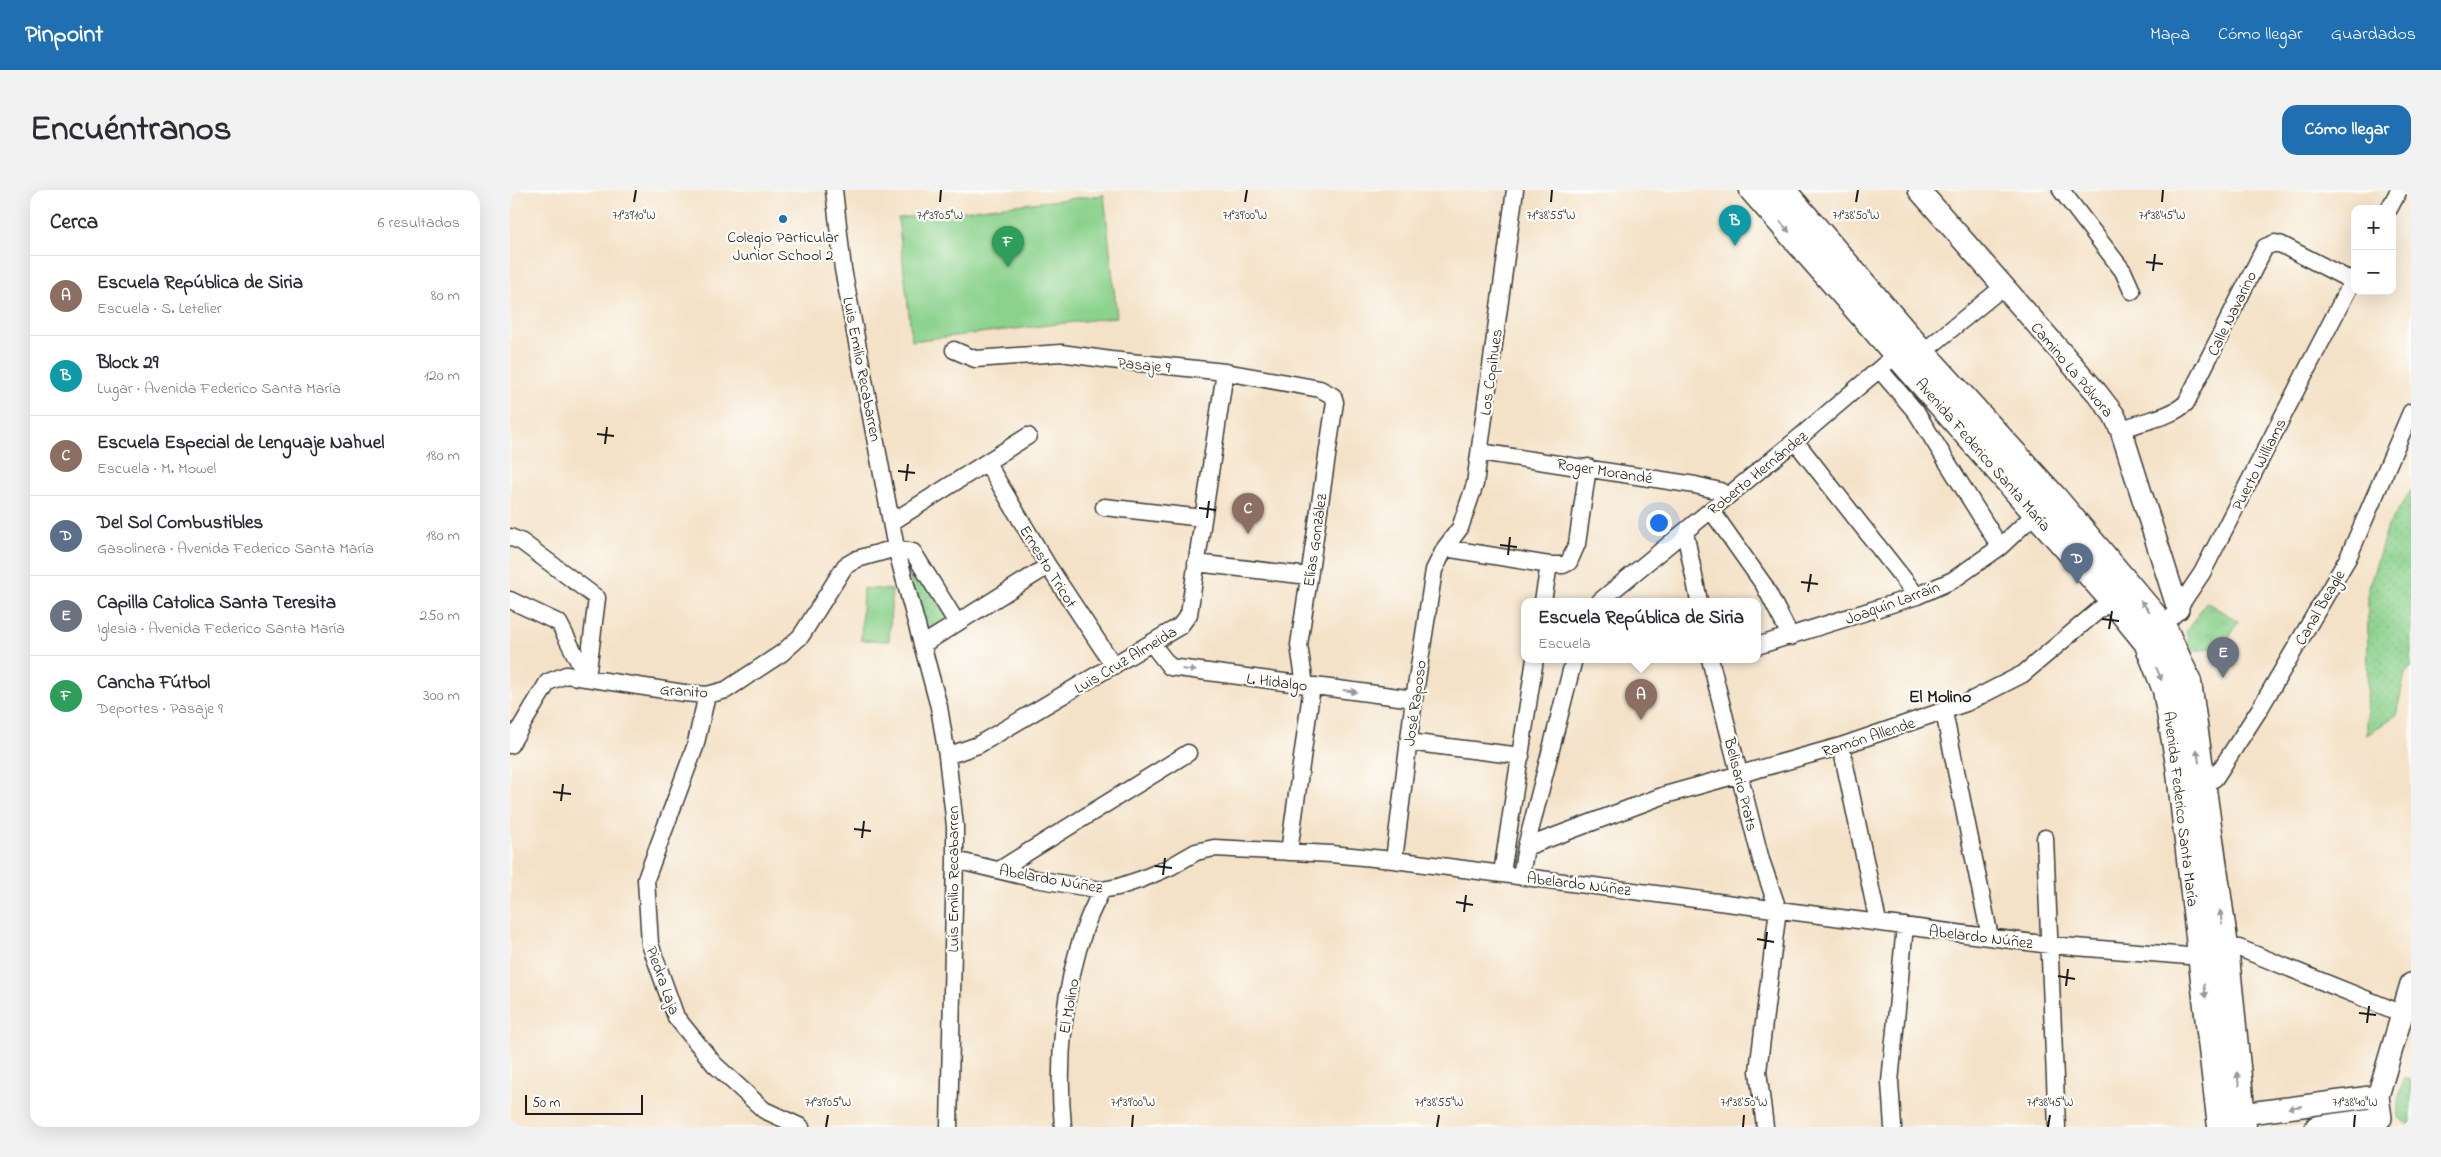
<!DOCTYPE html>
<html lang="es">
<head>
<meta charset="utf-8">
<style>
	:root { --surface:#fff; --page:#f2f2f3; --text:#2b2b33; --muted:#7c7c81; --line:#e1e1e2; --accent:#1f6fb2 }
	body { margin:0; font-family:"Indie Flower",sans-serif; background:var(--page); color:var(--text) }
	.controls { position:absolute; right:15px; top:15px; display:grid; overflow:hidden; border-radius:10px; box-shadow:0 5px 20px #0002 }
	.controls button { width:45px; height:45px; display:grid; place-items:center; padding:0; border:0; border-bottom:1px solid var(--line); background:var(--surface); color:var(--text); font:25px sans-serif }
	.scale { position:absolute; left:15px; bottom:12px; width:118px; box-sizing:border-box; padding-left:5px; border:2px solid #1c1c1c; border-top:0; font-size:14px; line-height:18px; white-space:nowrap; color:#1c1c1c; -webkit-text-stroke:4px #fdfcf7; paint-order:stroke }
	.you { position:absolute; left:1148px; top:332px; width:18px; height:18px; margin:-12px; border:4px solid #fff; border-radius:50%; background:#1a73e8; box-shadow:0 0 0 8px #1a73e833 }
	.badge { display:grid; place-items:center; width:32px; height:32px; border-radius:50%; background:var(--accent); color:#fff; font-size:16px; font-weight:700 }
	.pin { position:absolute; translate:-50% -41px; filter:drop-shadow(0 1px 2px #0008) }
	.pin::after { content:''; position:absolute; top:26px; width:18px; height:15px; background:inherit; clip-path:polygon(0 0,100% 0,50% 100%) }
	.popup { position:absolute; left:1011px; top:408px; width:240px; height:65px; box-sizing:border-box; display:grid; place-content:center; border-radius:10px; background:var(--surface); filter:drop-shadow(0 1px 4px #0005); font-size:16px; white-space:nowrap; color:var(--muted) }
	.popup b { font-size:19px; color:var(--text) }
	.popup::after { content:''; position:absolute; left:50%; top:100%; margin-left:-10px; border:10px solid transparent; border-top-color:var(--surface) }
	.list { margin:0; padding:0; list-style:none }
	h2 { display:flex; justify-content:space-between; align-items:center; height:65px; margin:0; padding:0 20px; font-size:21px }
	h2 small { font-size:16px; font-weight:400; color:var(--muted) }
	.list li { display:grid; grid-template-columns:32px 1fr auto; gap:15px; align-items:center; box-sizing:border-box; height:80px; padding:0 20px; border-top:1px solid var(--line) }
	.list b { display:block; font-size:19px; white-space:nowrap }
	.list p { margin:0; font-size:16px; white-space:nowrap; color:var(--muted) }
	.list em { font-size:16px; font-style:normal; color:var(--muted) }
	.map { position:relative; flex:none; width:1901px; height:937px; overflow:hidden; border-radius:15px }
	header { display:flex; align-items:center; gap:30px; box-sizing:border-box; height:70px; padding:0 25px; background:var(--accent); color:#fff }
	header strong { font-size:24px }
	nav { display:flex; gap:28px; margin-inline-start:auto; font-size:18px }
	.intro { display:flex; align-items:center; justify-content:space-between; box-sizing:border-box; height:120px; padding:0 30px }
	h1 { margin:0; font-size:35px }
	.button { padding:12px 22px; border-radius:15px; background:var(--accent); color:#fff; font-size:18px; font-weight:700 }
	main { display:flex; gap:30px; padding:0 30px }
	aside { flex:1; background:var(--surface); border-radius:15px; box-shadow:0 5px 20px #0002 }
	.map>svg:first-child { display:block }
	.grass { fill:url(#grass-dots); stroke:#547754 }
	.park { fill:url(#park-tufts); stroke:#547754 }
	.pitch { fill:#8bd28d; stroke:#547754 }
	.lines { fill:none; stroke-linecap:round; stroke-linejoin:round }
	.minor-casing { stroke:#3c3a36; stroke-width:19 }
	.tertiary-casing { stroke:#3c3a36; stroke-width:24 }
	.primary-casing { stroke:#3c3a36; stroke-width:29 }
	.minor { stroke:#fff; stroke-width:16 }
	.tertiary { stroke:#fff; stroke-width:21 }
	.primary { stroke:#fff; stroke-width:26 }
	.oneway { fill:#999 }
	.ticks { fill:none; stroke:#1c1c1c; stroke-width:2 }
	.poi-dot { fill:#1f6fb2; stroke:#fdfcf7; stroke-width:2 }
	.labels { text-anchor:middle; stroke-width:4.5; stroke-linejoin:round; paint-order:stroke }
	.poi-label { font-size:16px; fill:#1c1c1c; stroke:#fdfcf7 }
	.street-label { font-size:16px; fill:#1c1c1c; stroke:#fdfcf7 }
	.neighbourhood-label { font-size:18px; font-weight:bold; fill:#1c1c1c; stroke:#fdfcf7 }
	.ticks-label { font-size:12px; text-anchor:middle; fill:#1c1c1c; stroke:#fdfcf7; stroke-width:4.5; stroke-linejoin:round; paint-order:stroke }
</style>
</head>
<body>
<header>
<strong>Pinpoint</strong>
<nav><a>Mapa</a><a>Cómo llegar</a><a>Guardados</a></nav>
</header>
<div class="intro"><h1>Encuéntranos</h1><a class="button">Cómo llegar</a></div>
<main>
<aside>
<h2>Cerca<small>6 resultados</small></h2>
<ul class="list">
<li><span class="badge" style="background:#8d6e63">A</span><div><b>Escuela República de Siria</b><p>Escuela · S. Letelier</p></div><em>80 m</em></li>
<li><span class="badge" style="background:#0f9aa8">B</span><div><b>Block 29</b><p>Lugar · Avenida Federico Santa María</p></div><em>120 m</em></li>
<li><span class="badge" style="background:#8d6e63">C</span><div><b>Escuela Especial de Lenguaje Nahuel</b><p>Escuela · M. Mowel</p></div><em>180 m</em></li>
<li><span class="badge" style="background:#5c6f8a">D</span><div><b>Del Sol Combustibles</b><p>Gasolinera · Avenida Federico Santa María</p></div><em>180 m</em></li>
<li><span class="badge" style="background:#6b7280">E</span><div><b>Capilla Catolica Santa Teresita</b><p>Iglesia · Avenida Federico Santa María</p></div><em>250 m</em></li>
<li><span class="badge" style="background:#2e9e5b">F</span><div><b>Cancha Fútbol</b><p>Deportes · Pasaje 9</p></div><em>300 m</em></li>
</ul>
</aside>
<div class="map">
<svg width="1901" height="937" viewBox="0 0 1901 937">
	<defs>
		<pattern id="grass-dots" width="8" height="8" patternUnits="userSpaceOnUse" patternTransform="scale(1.25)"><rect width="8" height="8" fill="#8bd28d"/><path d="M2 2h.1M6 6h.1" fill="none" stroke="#77b479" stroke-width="1.8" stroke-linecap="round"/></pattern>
		<pattern id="park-tufts" width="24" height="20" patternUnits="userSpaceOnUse" patternTransform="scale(1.25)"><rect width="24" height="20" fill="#8bd28d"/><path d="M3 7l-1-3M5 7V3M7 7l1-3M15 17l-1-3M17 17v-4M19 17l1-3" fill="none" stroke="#77b479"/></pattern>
	</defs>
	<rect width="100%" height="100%" fill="#fdfcf7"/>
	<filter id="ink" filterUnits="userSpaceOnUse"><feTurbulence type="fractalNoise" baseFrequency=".02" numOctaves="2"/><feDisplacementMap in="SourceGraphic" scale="10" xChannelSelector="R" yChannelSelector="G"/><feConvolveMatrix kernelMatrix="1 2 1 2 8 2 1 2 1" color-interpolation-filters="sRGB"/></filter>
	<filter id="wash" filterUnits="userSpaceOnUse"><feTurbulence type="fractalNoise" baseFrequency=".0096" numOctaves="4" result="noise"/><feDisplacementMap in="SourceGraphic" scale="20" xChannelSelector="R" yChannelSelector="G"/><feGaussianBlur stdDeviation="1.12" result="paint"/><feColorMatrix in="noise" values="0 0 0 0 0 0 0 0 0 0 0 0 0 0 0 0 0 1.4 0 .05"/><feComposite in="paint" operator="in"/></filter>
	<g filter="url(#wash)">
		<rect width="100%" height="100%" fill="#f4e2c8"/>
		<path class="grass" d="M 1901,300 L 1901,477 L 1895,484 L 1886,525 L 1857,545 L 1858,400 L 1878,336 Z
			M 393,366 L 403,368 L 439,431 L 416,445 Z
			M 1894,888 L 1901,890 L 1901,937 L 1888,927 L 1888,909 Z"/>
		<path class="park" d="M 1696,412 L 1728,431 L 1715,455 L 1681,462 L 1676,442 Z"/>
		<path class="pitch" d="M 594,5 L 607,127 L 402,151 L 388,28 Z
			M 353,398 L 382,400 L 379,451 L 351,450 Z"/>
	</g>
	<g filter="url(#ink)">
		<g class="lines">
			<g class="minor-casing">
				<path id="minor" d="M 324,0 L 333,79 L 386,358 L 429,517 L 437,566 L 445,636 L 445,670 L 439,937
					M 1551,0 L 1613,81 L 1622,101
					M 1879,19 L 1889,0
					M 444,160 L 465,169 L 551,163 L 601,170 L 715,182 L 810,199 L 823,206 L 825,212 L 789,455 L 795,495
					M 1412,163 L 1493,97
					M 1370,180 L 1406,222 L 1490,357
					M 1611,240 C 1632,230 1659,229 1676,213 L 1755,57 L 1765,53 L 1772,55 L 1842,91
					M 1285,251 L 1407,406
					M 970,262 L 1185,295 L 1210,301 L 1218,306
					M 477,273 L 538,376 L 604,476
					M 594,317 L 693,328
					M 1201,320 L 1254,395 L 1281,447
					M 382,332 L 518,246
					M 1175,342 L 1189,411
					M 0,347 L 12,352 L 87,408 L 77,488
					M 935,358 L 1039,375 L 1053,375 L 1059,372 L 1067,354 L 1078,277
					M 686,373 L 799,386
					M 0,410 L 49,433 L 77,488
					M 1033,411 L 1039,375
					M 1090,411 L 1285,251 L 1394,158
					M 1663,426 L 1692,383 L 1845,86
					M 642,454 L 660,477 L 904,509
					M 412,455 L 538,376
					M 1247,456 L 1407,406 L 1443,390 L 1490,357 L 1526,323
					M 1200,469 L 1251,670 L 1268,719 L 1248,881 L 1255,937
					M 197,505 L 185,557 L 136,689 L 140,754 L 166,827 L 204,874 L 254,920 L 291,937
					M 1434,522 L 1480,747
					M 898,552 L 1011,566
					M 0,555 L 38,492 L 56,485 L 174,503 L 197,505 L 216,500 L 272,463 L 291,446 L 335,376 L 347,369 L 386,358 L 403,362 L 447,433
					M 1331,556 L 1368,732
					M 437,566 L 468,555 L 670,436 L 679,424 L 715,182
					M 1693,596 L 1705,588 L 1749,520 L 1838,368 L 1901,222
					M 1535,648 L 1547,937
					M 1016,657 L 1155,605 L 1331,556 L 1456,513 L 1513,484 L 1602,409
					M 779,662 L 802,496
					M 445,670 L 525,689 L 592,700 L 608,697 L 632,689 L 660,677 L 686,662 L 704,658 L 821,664 L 884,670 L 1540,755 L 1691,767 L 1715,757 L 1729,758 L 1893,824
					M 884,670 L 904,509 L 924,380 L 935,358 L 950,338 L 965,294 L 1005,0
					M 489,680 L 678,563
					M 992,683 L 1025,469
					M 1011,686 L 1016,657 L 1064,469
					M 553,937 C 547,873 553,799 575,738 C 579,725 586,712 592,700
					M 1383,937 L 1380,892 L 1395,736"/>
			</g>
			<g class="tertiary-casing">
				<path id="tertiary" d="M 1409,0 L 1587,203 L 1604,225 L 1611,240 L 1668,419
					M 1717,926 L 1868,906
					M 1806,937 L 1871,928 L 1868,906 L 1901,794"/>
			</g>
			<g class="primary-casing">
				<path id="primary" d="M 1243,0 L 1602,409 L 1637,452 L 1656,500 L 1669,574 L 1711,937
					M 1272,0 L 1412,163 L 1544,308 L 1653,437 L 1678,492 L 1715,757 L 1733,937"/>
			</g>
			<use href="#minor" class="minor"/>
			<use href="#tertiary" class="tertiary"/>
			<use href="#primary" class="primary"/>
		</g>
		<defs><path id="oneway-solid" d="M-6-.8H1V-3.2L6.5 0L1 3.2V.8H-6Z" transform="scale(1.25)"/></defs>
		<g class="oneway">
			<use href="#oneway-solid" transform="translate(1275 37) rotate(49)"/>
			<use href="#oneway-solid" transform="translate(1635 416) rotate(-130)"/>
			<use href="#oneway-solid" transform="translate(679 480) rotate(7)"/>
			<use href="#oneway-solid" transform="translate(1649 484) rotate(68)"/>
			<use href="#oneway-solid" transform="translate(840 501) rotate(8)"/>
			<use href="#oneway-solid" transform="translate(1688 566) rotate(-98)"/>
			<use href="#oneway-solid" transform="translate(1711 727) rotate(-98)"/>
			<use href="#oneway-solid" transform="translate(1695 801) rotate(83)"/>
			<use href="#oneway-solid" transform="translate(1728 889) rotate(-96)"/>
			<use href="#oneway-solid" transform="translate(1785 917) rotate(172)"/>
		</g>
	</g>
	<path class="ticks" d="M 124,12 L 126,0M 430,12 L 431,0M 735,12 L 737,0M 1041,12 L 1042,0M 1346,12 L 1348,0M 1652,12 L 1653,0M 1636,72 L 1653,74M 1643,81 L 1645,64M 87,244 L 104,246M 95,254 L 97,237M 388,281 L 405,283M 396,291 L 398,274M 689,318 L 706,320M 697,328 L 699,311M 990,355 L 1007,357M 998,365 L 1000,347M 1291,392 L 1308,394M 1298,402 L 1301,384M 1592,429 L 1609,431M 1599,439 L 1602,421M 43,602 L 61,604M 51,611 L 53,594M 344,639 L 361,641M 352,648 L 354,631M 645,676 L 662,678M 653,685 L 655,668M 946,712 L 963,715M 954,722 L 956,705M 1247,749 L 1264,752M 1255,759 L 1257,742M 1548,786 L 1565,789M 1556,796 L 1558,779M 1849,823 L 1866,825M 1857,833 L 1859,816M 316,937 L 318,925M 622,937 L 623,925M 927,937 L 929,925M 1233,937 L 1234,925M 1538,937 L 1540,925M 1844,937 L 1845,925"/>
	<circle class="poi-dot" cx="273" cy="29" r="5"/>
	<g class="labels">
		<g class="poi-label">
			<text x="273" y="52">Colegio Particular<tspan x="273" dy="18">Junior School 2</tspan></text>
		</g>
		<g class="street-label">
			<text transform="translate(1721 123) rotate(-64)" y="6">Calle Navarino</text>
			<text transform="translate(634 174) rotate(6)" y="6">Pasaje 9</text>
			<text transform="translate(353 179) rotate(79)" y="6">Luis Emilio Recabarren</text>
			<text transform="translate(1563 179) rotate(50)" y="6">Camino La Pólvora</text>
			<text transform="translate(980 182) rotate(-82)" y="6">Los Copihues</text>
			<text transform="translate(1474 264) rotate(49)" y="6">Avenida Federico Santa María</text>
			<text transform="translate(1748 274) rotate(-63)" y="6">Puerto Williams</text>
			<text transform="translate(1095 280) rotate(9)" y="6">Roger Morandé</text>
			<text transform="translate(1247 282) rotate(-39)" y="6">Roberto Hernández</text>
			<text transform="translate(804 350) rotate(-82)" y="6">Elías González</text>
			<text transform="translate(539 376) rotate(58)" y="6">Ernesto Tricot</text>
			<text transform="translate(1382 412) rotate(-20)" y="6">Joaquín Larraín</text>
			<text transform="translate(1809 417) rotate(-60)" y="6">Canal Beagle</text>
			<text transform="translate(615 469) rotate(-31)" y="6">Luis Cruz Almeida</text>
			<text transform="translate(767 491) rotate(7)" y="6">L. Hidalgo</text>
			<text transform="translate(174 500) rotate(4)" y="6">Granito</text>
			<text transform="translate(904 513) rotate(-82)" y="6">José Raposo</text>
			<text transform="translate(1358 546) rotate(-18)" y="6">Ramón Allende</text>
			<text transform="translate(1232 594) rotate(76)" y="6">Belisario Prats</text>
			<text transform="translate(1672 619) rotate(83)" y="6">Avenida Federico Santa María</text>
			<text transform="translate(541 688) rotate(10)" y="6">Abelardo Núñez</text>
			<text transform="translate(442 689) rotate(-90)" y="6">Luis Emilio Recabarren</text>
			<text transform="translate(1069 693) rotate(7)" y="6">Abelardo Núñez</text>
			<text transform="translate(1471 746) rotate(7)" y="6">Abelardo Núñez</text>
			<text transform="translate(154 790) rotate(70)" y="6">Piedra Laja</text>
			<text transform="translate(558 816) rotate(-80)" y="6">El Molino</text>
		</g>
		<g class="neighbourhood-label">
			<text x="1430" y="512">El Molino</text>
		</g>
	</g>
	<g class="ticks-label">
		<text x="124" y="29">71°39'10"W</text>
		<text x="430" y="29">71°39'05"W</text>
		<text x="735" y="29">71°39'00"W</text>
		<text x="1041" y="29">71°38'55"W</text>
		<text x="1346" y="29">71°38'50"W</text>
		<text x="1652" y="29">71°38'45"W</text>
		<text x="318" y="916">71°39'05"W</text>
		<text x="623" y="916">71°39'00"W</text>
		<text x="929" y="916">71°38'55"W</text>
		<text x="1234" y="916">71°38'50"W</text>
		<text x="1540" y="916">71°38'45"W</text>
		<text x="1845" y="916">71°38'40"W</text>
	</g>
</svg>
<div class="controls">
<button>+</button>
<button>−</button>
</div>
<div class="scale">50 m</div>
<div class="you"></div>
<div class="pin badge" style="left:1131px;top:530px;background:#8d6e63">A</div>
<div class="popup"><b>Escuela República de Siria</b>Escuela</div>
<div class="pin badge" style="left:1225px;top:56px;background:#0f9aa8">B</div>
<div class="pin badge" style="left:738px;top:344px;background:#8d6e63">C</div>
<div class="pin badge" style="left:1567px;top:394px;background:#5c6f8a">D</div>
<div class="pin badge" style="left:1713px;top:488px;background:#6b7280">E</div>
<div class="pin badge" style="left:498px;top:77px;background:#2e9e5b">F</div>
</div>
</main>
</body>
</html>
